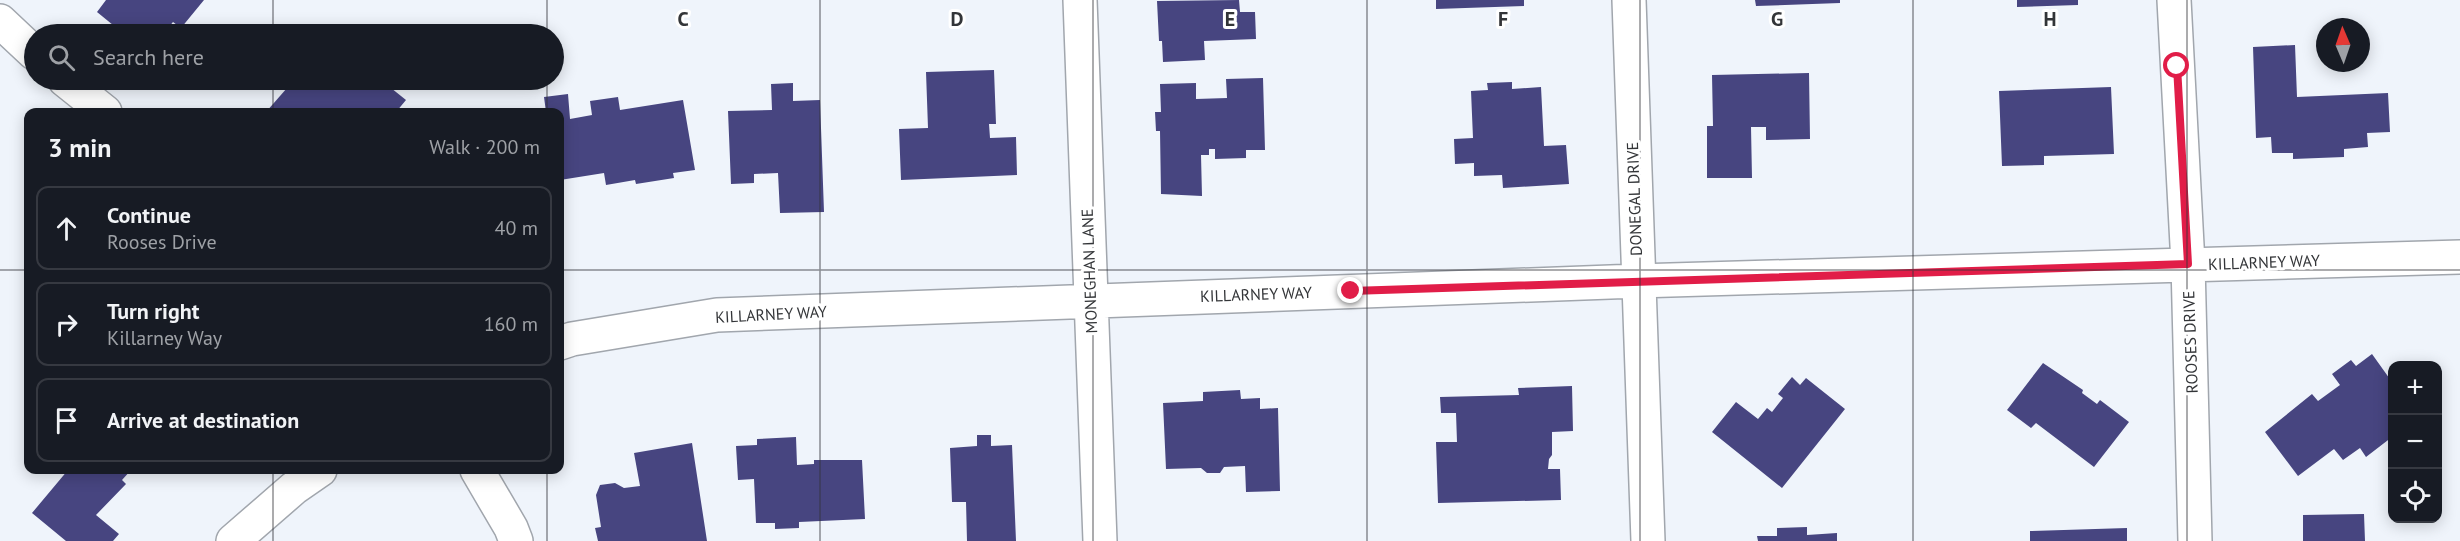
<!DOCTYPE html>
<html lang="en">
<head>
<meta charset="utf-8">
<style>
	:root { --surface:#171b24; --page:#20242c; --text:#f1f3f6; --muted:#9ea1a6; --line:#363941 }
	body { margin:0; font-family:"PT Sans",sans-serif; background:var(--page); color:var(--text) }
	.controls { position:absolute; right:18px; bottom:18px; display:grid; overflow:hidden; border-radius:12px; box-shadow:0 3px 15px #0003 }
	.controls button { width:54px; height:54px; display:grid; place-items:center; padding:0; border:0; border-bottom:2px solid var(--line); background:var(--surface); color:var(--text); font:30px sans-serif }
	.compass { position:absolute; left:2316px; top:18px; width:54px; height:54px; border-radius:50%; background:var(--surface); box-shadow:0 3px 15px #0003; rotate:358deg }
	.stop { position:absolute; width:18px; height:18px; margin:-14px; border:4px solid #e11d48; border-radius:50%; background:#fff }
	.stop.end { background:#e11d48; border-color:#fff; box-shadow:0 2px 6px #0008 }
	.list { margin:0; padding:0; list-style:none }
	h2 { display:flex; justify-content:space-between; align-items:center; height:78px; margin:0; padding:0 24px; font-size:26px }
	h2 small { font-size:20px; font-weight:400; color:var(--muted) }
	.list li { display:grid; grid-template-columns:39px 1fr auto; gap:18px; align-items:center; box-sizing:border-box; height:84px; margin:0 12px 12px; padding:0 12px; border:2px solid var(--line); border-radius:12px }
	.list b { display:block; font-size:22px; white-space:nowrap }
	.list p { margin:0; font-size:20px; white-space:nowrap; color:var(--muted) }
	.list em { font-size:20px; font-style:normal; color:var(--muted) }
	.icon { flex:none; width:33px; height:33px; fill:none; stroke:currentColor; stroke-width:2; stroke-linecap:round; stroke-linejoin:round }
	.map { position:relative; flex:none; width:2460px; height:541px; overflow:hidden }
	.search { position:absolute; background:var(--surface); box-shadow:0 3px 15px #0003; left:24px; top:24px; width:540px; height:66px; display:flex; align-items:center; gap:15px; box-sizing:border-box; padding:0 21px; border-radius:33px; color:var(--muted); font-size:22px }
	.panel { position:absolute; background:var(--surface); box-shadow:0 3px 15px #0003; left:24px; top:108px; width:540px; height:366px; border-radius:12px }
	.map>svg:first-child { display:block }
	.building { fill:#474580 }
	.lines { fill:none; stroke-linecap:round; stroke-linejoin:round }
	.street-casing { stroke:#a1a6ad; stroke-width:36 }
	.street { stroke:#fff; stroke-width:33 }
	.route { stroke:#e11d48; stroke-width:8 }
	.grid { fill:none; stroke:#333538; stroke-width:1.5; stroke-opacity:0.55 }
	.labels { text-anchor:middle; stroke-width:6; stroke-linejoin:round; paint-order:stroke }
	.street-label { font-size:16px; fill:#333538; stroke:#fff }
	.grid-label { font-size:20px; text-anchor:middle; font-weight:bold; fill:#333538; stroke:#fff; stroke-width:6; stroke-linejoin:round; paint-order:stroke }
</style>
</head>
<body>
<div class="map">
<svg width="2460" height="541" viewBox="0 0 2460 541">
	<rect width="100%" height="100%" fill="#eff4fb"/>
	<path class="building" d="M 106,0 L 204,0 L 181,28 L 173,22 L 163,34 L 156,31 L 153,34 L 124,34 L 97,12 Z
		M 1239,0 L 1240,12 L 1255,12 L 1256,39 L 1204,41 L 1205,60 L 1163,62 L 1162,41 L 1159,41 L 1157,1 Z
		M 1436,0 L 1524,0 L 1524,6 L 1436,9 Z
		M 1755,0 L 1840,0 L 1840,3 L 1756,6 Z
		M 2017,0 L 2078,0 L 2078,5 L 2017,7 Z
		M 2295,45 L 2297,97 L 2388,93 L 2390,132 L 2367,133 L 2368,147 L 2344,149 L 2344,157 L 2293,159 L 2293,153 L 2272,153 L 2271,137 L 2256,138 L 2253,47 Z
		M 994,70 L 996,124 L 989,124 L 990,138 L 1016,137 L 1017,175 L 901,180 L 899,129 L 928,128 L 926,72 Z
		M 1809,73 L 1810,139 L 1766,140 L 1766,127 L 1751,127 L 1752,178 L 1707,178 L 1707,126 L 1713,126 L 1712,75 Z
		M 1263,78 L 1265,150 L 1246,150 L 1246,158 L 1215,159 L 1215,149 L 1209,149 L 1209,155 L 1201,155 L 1202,196 L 1161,194 L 1160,131 L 1156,131 L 1155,112 L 1161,112 L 1160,84 L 1196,83 L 1196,99 L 1227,98 L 1226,79 Z
		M 294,80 L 381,80 L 406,100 L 396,112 L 266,112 Z
		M 1512,82 L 1512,89 L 1541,87 L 1544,146 L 1566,145 L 1569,184 L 1503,188 L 1502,175 L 1474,176 L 1474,163 L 1455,164 L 1454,139 L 1473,138 L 1471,91 L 1488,90 L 1487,83 Z
		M 793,83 L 793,101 L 820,100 L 824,212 L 780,213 L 778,173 L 754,174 L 754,183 L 731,184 L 728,111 L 772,110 L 771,84 Z
		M 2111,87 L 2114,154 L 2044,156 L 2044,165 L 2002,166 L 1999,91 Z
		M 568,94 L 570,119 L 592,115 L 590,101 L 618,97 L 620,110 L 683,100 L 695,170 L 673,173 L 674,178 L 636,184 L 635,180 L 606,185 L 604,173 L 560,180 L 560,112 L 546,112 L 544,97 Z
		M 2372,354 L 2392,382 L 2392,437 L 2366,457 L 2360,448 L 2343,460 L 2334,449 L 2298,476 L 2265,432 L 2312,394 L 2318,401 L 2340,385 L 2332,374 L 2351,360 L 2356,366 Z
		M 2043,363 L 2083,390 L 2082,393 L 2097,404 L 2100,400 L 2129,422 L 2094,467 L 2036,423 L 2031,428 L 2007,410 Z
		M 1792,377 L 1800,385 L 1806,378 L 1845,409 L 1782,488 L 1712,432 L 1736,402 L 1758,419 L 1767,408 L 1772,412 L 1783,398 L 1778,394 Z
		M 1572,386 L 1573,431 L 1552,432 L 1552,455 L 1549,459 L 1548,469 L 1560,469 L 1561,500 L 1438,503 L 1436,442 L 1457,442 L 1456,413 L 1441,413 L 1440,397 L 1519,395 L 1518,388 Z
		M 1240,390 L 1241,399 L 1260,398 L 1260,409 L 1278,408 L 1280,491 L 1246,492 L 1245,466 L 1224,467 L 1220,473 L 1207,473 L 1201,468 L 1166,469 L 1163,403 L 1203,401 L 1203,392 Z
		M 977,435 L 991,435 L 991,446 L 1012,445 L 1016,541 L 967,541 L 966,502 L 952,502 L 950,448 L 977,446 Z
		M 796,437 L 797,465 L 814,464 L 814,460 L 862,460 L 865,519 L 799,522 L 799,528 L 775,529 L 775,523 L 756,523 L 754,479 L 738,480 L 736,446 L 757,445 L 757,439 Z
		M 692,443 L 707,541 L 598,541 L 595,528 L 601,527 L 596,495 L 600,485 L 615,483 L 624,488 L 640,486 L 634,453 Z
		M 68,470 L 131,470 L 122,480 L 126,484 L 96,515 L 119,534 L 113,541 L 66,541 L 32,513 Z
		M 2364,514 L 2365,541 L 2303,541 L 2303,515 Z
		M 1807,527 L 1807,535 L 1837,533 L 1837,541 L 1758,541 L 1757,536 L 1777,536 L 1777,528 Z
		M 2127,528 L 2127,541 L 2030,541 L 2030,531 Z"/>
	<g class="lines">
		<g class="street-casing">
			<path id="street" d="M 1080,0 L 1100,541
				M 1629,0 L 1648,541
				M 2174,0 L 2188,264 L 2195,541
				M 0,21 L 34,53
				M 65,80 L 105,112
				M 560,343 L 572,339 L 717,315 L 1637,281 L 2460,257
				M 477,470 L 511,528 L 516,541
				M 233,541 L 294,488 L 320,470"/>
		</g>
		<use href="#street" class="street"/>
	</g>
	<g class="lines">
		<path class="route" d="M 1351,291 L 2188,264 L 2177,66"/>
	</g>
	<path class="grid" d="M 273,0 L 273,34M 547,0 L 547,34M 820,0 L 820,541M 1093,0 L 1093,541M 1367,0 L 1367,541M 1640,0 L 1640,541M 1913,0 L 1913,541M 2187,0 L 2187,541M 273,80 L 273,112M 547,80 L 547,112M 0,270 L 28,270M 560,270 L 2460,270M 273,470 L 273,541M 547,470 L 547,541"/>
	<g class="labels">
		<g class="street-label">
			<text transform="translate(1634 199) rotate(-92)" y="6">DONEGAL DRIVE</text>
			<text transform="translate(2264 262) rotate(-2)" y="6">KILLARNEY WAY</text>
			<text transform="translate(1089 271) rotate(-92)" y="6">MONEGHAN LANE</text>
			<text transform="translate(1256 294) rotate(-2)" y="6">KILLARNEY WAY</text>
			<text transform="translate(771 314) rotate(-3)" y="6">KILLARNEY WAY</text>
			<text transform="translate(2190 342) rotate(-92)" y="6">ROOSES DRIVE</text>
		</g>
	</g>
	<g class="grid-label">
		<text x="683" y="26">C</text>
		<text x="957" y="26">D</text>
		<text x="1230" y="26">E</text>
		<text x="1503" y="26">F</text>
		<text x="1777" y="26">G</text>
		<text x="2050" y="26">H</text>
	</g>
</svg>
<div class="controls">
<button>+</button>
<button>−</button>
<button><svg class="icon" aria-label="locate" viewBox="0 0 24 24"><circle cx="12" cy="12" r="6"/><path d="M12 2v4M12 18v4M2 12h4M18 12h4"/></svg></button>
</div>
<svg class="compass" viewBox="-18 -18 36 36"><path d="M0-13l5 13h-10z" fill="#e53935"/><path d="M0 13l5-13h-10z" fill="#9ea1a6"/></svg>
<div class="stop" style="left:2177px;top:66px"></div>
<div class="stop end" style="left:1351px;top:291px"></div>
<div class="search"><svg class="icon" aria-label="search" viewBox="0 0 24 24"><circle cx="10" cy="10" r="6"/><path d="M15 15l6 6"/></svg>Search here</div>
<section class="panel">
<h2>3 min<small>Walk · 200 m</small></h2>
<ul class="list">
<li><svg class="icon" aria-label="ahead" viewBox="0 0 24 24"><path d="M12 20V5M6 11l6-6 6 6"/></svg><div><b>Continue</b><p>Rooses Drive</p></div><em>40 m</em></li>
<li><svg class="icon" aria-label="right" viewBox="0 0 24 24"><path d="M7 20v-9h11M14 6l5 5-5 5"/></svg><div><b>Turn right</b><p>Killarney Way</p></div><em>160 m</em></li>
<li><svg class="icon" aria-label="arrive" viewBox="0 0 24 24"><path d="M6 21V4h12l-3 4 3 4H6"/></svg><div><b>Arrive at destination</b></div></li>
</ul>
</section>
</div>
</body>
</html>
